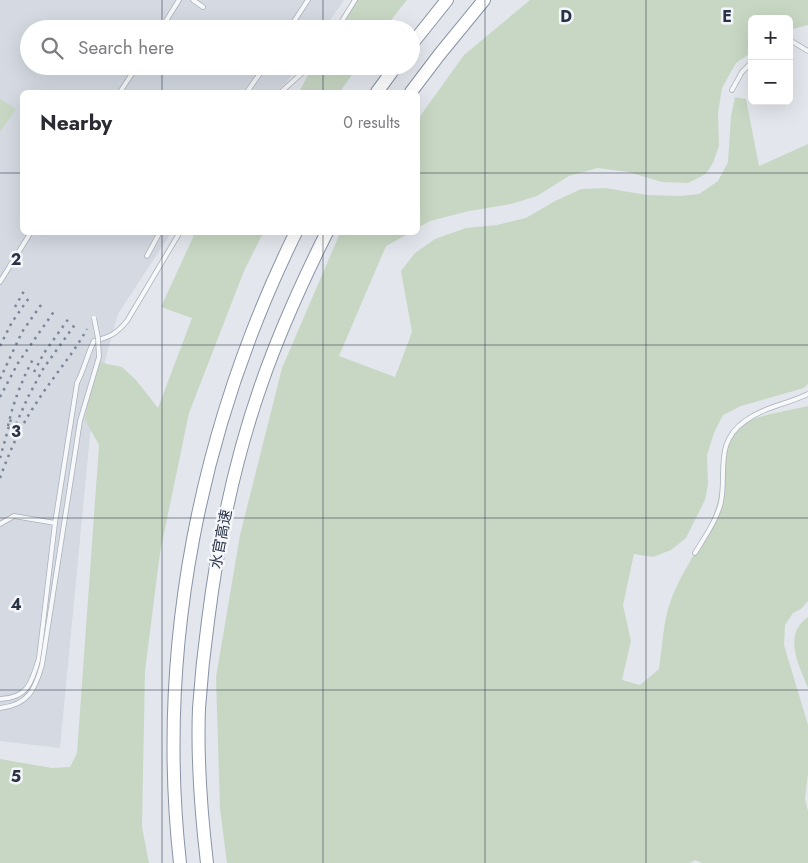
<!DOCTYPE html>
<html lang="en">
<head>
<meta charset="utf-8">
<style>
	:root { --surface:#fff; --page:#f7f7f7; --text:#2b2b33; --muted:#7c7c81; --line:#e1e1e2 }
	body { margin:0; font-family:Jost,"Noto Sans SC",sans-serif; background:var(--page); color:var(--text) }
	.controls { position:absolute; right:15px; top:15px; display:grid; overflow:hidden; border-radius:8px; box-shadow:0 5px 20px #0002 }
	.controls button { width:45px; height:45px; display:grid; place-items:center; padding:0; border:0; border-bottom:1px solid var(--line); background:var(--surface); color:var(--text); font:25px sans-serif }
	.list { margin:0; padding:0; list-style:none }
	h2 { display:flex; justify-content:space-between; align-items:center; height:65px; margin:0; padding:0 20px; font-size:21px }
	h2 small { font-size:16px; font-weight:400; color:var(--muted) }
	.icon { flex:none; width:28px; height:28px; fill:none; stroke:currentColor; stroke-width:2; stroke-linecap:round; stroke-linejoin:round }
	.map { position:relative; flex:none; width:808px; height:863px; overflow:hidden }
	.search { position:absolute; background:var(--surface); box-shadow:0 5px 20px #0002; left:20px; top:20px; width:400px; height:55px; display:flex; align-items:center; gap:12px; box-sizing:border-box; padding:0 18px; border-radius:28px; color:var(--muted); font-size:19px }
	.panel { position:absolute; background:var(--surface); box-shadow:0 5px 20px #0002; left:20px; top:90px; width:400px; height:145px; border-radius:8px }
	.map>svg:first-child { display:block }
	.built { fill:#d4d9e2 }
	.green { fill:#c8d7c4 }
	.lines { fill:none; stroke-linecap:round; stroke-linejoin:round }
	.service-casing { stroke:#abb1bb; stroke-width:5.5 }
	.motorway-casing { stroke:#8993a5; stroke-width:14 }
	.service { stroke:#f7f8fa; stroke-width:4 }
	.motorway { stroke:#fff; stroke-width:12 }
	.rail { stroke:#7b8598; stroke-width:2.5; stroke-dasharray:2.5 5; stroke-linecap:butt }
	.service-bridge-casing { stroke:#abb1bb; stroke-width:5.5; stroke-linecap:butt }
	.service-bridge { stroke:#f7f8fa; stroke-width:4 }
	.grid { fill:none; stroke:#293347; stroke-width:1; stroke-opacity:0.55 }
	.labels { text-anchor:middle; stroke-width:5; stroke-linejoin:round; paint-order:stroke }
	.street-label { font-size:15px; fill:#293347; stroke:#f4f6f9 }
	.grid-label { font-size:16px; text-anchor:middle; font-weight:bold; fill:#293347; stroke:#f4f6f9; stroke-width:5; stroke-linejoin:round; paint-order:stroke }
</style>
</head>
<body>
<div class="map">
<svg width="808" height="863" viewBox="0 0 808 863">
	<rect width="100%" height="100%" fill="#e3e7ed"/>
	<path class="built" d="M 0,0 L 344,0 L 324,29 L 29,29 L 29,66 L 298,66 L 286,83 L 276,92 L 22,92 L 22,232 L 171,233 L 118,314 L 106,357 L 90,435 L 60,748 L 0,741 Z"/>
	<path class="green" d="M 356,0 L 407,0 L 384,29 L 333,29 Z
		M 530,0 L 808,0 L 808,25 L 789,30 L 789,19 L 752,19 L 752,52 L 736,63 L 722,88 L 718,113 L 719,146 L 713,163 L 706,174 L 688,183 L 662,182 L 628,172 L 598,168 L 569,176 L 537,196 L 511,204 L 469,211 L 430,221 L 418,228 L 418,119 L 464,55 Z
		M 313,66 L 358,66 L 340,92 L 299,92 Z
		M 735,97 L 746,99 L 759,166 L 808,144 L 808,384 L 804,388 L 741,406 L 723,415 L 714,433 L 707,455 L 708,484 L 705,500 L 686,538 L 671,550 L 653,557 L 634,554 L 623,605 L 631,641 L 622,680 L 640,685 L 659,669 C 662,650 663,624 669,606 C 681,567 712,536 719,495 C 724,473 717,445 736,427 C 746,417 792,410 808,406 L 808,601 L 801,609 L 793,613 L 785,625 L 784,645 L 808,725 L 808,773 L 805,799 L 808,811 L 808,863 L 702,863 L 695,860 L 690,863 L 227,863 L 220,809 L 216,677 L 240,535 L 282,368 L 340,233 L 410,233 L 386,246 L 339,356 L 395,377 L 412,332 L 401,271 L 415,253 L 435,239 L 466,228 L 497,225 L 526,218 L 555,201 L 581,189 L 605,188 L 647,195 L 680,196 L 699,194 L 718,181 L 728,162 L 731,116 Z
		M 0,99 L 16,109 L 0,132 Z
		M 195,233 L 263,233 L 244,271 L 189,413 L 160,553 L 145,671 L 142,827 L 149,863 L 0,863 L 0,759 L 52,768 L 70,767 L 77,753 L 99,445 L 85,420 L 90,388 L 98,362 L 122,367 L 136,380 L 158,408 L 192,318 L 161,307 Z
		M 808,617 L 808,688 C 799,665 782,635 808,617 Z"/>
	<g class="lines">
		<g class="service-casing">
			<path id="service" d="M 193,0 L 203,7
				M 161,29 L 179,0
				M 289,29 L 308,0
				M 337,29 L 355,0
				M 789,44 L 793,42 L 808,51
				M 732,90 L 742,72 L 752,62
				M 120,92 L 137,66
				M 247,92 L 265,66
				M 281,92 L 310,66
				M 147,256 L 160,232
				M 0,282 L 31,232
				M 0,524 L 14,516 L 55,523
				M 695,553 C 704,538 717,520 721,502 C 727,472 714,443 745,421 C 764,407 788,404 808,394
				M 0,699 C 28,698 32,682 39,658 L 55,523 L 77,383 C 84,370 87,355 94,341 C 110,337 116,334 127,321 L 180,232"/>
		</g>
		<g class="motorway-casing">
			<path id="motorway" d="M 411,45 L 447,0
				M 377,92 L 396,66
				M 411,92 L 439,55 L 484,0
				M 180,863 C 156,647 200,427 296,232
				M 207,863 C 201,812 197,760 199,708 C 201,679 204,650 208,621 C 218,541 234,462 261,385 C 279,333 302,282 327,232"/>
		</g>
		<use href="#service" class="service"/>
		<use href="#motorway" class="motorway"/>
		<path class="rail" d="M 15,307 L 24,291
			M 0,346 L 12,322 L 31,295
			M 34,372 L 44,353 L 69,318
			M 0,379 L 22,332 L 43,302
			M 0,397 L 18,363 L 55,310
			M 8,426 C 13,403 22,380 33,359
			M 13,431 L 28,397 L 43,369 L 76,323
			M 0,458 L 11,419
			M 0,478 C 9,453 20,427 35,405 C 51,379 72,356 87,329"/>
		<g class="service-bridge-casing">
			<path id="service-bridge" d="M 0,708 C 28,705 35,690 42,665 L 80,421 L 99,357 L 98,338 L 94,318"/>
		</g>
		<use href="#service-bridge" class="service-bridge"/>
	</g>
	<path class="grid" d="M 162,0 L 162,29M 323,0 L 323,29M 485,0 L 485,863M 646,0 L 646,863M 162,66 L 162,92M 323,66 L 323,92M 0,173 L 22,173M 418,173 L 808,173M 162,232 L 162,863M 323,232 L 323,863M 0,345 L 808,345M 0,518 L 808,518M 0,690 L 808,690"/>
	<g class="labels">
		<g class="street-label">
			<text transform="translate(221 539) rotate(-79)" y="5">水官高速</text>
		</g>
	</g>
	<g class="grid-label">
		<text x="566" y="22">D</text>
		<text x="727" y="22">E</text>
		<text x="16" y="265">2</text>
		<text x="16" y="437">3</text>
		<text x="16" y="610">4</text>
		<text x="16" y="782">5</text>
	</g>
</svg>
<div class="controls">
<button>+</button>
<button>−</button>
</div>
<div class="search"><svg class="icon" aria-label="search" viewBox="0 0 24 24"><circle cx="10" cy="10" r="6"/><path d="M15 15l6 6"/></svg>Search here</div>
<section class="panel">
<h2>Nearby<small>0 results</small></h2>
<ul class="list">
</ul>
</section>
</div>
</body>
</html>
